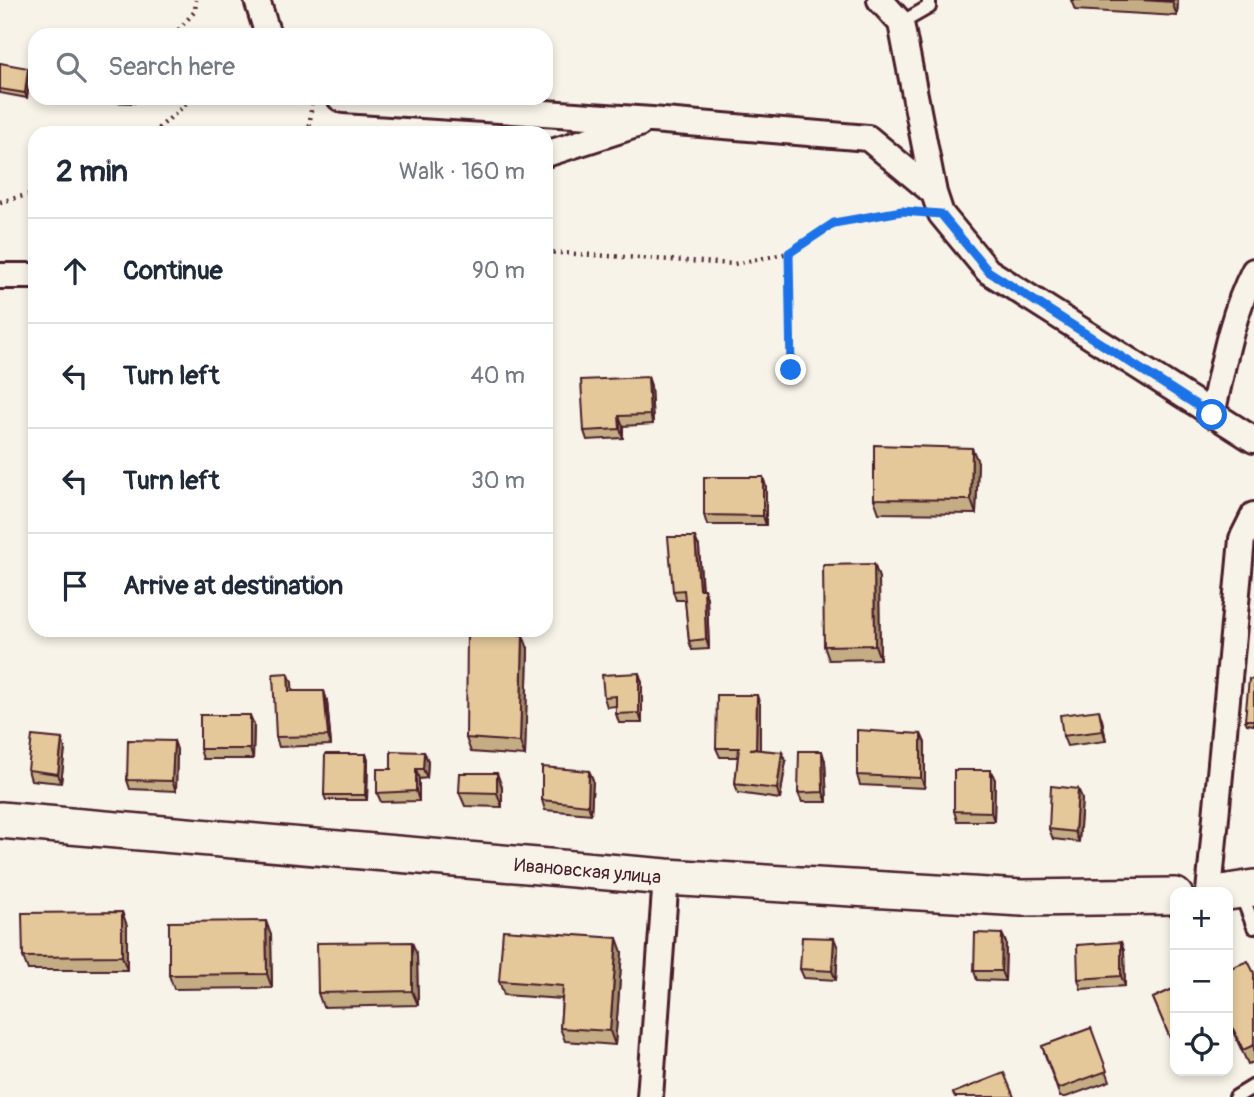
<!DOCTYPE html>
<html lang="en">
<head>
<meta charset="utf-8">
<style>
	:root { --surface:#fff; --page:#f2f2f3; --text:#1f2937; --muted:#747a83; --line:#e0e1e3 }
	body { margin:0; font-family:Pangolin,sans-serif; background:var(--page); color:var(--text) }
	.controls { position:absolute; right:21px; bottom:21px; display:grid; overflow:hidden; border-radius:14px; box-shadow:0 4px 10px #0003 }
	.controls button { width:63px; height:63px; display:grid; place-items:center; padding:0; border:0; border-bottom:2px solid var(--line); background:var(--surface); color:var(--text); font:35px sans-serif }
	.stop { position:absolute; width:21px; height:21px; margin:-16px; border:5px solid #1a73e8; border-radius:50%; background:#fff }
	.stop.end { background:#1a73e8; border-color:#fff; box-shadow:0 2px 7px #0008 }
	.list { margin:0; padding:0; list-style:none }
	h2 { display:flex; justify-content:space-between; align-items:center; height:91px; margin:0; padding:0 28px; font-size:30px }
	h2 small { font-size:23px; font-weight:400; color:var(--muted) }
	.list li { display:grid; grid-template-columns:46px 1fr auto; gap:21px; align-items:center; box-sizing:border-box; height:105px; padding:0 28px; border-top:2px solid var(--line) }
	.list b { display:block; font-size:26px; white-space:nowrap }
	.list em { font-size:23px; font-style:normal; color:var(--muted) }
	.icon { flex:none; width:38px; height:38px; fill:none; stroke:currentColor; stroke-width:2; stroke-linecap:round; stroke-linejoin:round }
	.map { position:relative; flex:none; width:1254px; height:1097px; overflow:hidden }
	.search { position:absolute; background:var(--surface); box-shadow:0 4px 10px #0003; left:28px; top:28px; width:525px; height:77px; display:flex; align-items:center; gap:18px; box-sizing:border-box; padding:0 24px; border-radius:21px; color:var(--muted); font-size:26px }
	.panel { position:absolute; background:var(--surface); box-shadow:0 4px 10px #0003; left:28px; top:126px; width:525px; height:511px; border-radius:21px }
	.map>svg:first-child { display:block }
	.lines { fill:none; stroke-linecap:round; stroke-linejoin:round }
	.lane-casing { stroke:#4a1f2b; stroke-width:18 }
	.street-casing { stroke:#4a1f2b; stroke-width:30 }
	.secondary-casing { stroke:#4a1f2b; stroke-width:40 }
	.path { stroke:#4a1f2b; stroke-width:4.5; stroke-dasharray:2 5; stroke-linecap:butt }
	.lane { stroke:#f7f3e8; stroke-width:12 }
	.street { stroke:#f7f3e8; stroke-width:24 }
	.secondary { stroke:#f7f3e8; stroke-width:35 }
	.wall { fill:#c4ac84; stroke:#4a1f2b; stroke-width:2 }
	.shaded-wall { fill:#a08c6b; stroke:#4a1f2b; stroke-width:2 }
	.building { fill:#e4c899; stroke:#4a1f2b; stroke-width:2 }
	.route { stroke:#1a73e8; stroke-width:9 }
	.labels { text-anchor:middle; stroke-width:5; stroke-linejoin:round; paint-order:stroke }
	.street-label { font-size:19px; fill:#4a1f2b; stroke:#f7f3e8 }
</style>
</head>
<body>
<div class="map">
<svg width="1254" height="1097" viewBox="0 0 1254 1097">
	<rect width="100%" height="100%" fill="#f7f3e8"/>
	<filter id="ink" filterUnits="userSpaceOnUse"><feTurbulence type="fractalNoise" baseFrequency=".0143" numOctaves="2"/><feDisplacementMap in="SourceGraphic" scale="14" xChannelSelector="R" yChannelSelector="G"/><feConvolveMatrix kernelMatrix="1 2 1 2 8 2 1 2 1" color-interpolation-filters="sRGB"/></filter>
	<g filter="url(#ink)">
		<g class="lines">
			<g class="lane-casing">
				<path id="lane" d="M 901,23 L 929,7 L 929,0
					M 1240,891 L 1254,927
					M 1236,1097 L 1254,1086"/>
			</g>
			<g class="street-casing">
				<path id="street" d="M 257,0 L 268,35
					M 880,0 L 901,23 L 934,193 L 941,214 L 988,271 L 1254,440
					M 340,98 L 344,100 L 652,120 L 868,138 L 934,193
					M 546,154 L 639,124
					M 0,276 L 35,276
					M 1212,415 C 1223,365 1231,316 1254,271
					M 1209,892 L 1242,539 L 1254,515
					M 650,1097 L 666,877"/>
			</g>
			<g class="secondary-casing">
				<g id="secondary">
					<path id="s1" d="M 0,820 L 666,877 L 1022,898 L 1175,896"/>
					<path d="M 1228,892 L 1254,888"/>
				</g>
			</g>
			<path class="path" d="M 174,35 L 195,11 L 196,0
				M 153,133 L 193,98
				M 309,133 L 312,98
				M 0,202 L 35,193
				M 546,252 L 734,264 L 789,253 L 834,223 L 902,211 L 915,212
				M 789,253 L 791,370"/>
			<use href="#lane" class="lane"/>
			<use href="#street" class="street"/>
			<use href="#secondary" class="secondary"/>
		</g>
		<path class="wall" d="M 1071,0 L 1178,0 L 1177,16 L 1075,10 Z
			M 0,63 L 30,73 L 27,98 L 0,93 Z
			M 49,98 L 135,98 L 135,103 L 49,100 Z
			M 648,377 L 651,386 L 653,424 L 623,426 L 623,438 L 587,440 L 584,431 Z
			M 978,462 L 976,514 L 879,513 L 874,499 Z
			M 763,477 L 766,487 L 766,525 L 707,525 L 704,515 Z
			M 699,547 L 702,589 L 704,589 L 707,598 L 709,649 L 692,650 L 689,641 L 685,600 L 676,600 L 673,591 Z
			M 874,564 L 879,578 L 880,659 L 829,660 L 824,646 Z
			M 528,649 L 525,756 L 471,752 L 466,738 Z
			M 639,673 L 642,683 L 642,723 L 619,723 L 616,714 L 616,706 L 607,707 L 604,697 Z
			M 1254,680 L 1254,725 L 1247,724 L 1245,720 Z
			M 292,682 L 292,691 L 324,691 L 327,701 L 331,745 L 279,747 L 276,737 Z
			M 760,705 L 760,750 L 786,761 L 780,799 L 738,793 L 735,784 L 738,757 L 720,757 L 716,748 Z
			M 1102,720 L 1106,741 L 1067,746 L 1063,736 Z
			M 254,725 L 253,759 L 203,759 L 200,749 Z
			M 921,734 L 925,743 L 925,788 L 860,785 L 857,775 Z
			M 174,741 L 177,750 L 176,791 L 130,789 L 127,780 Z
			M 65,749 L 61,783 L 31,780 L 28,770 Z
			M 424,752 L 428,761 L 427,778 L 419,779 L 419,801 L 381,802 L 377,793 L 391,769 Z
			M 366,754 L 368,759 L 367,800 L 326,800 L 324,795 Z
			M 825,761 L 827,802 L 802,802 L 798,793 Z
			M 589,771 L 593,780 L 591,814 L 545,810 L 542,800 Z
			M 995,780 L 994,821 L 957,821 L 954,811 Z
			M 502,787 L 502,807 L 465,806 L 459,792 Z
			M 1078,789 L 1082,798 L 1079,842 L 1053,839 L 1049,829 Z
			M 122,912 L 127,926 L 127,970 L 28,970 L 23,957 Z
			M 1002,934 L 1006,943 L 1005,981 L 977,980 L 974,971 Z
			M 271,935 L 272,988 L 174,989 L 169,975 Z
			M 1121,942 L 1124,951 L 1125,986 L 1081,989 L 1078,979 Z
			M 838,948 L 836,980 L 804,978 L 800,969 Z
			M 622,952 L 615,1045 L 565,1041 L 560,1028 L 562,999 L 504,995 L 499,981 Z
			M 417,955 L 418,1005 L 323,1007 L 318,993 Z
			M 1228,969 L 1254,973 L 1254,1062 L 1248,1064 L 1228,1021 Z
			M 1175,988 L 1175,1046 L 1174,1047 L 1153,998 Z
			M 1091,1028 L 1110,1081 L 1066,1097 L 1060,1097 L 1042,1046 Z"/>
		<path class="shaded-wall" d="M 1172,0 L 1178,0 L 1177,16 L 1172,2 Z
			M 28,68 L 30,73 L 27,98 L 25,93 Z
			M 648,377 L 651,386 L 653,424 L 650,415 Z
			M 619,416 L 623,426 L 623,438 L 620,429 Z
			M 972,448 L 978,462 L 976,514 L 971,500 Z
			M 763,477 L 766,487 L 766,525 L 763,516 Z
			M 695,537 L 699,547 L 702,599 L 699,589 Z
			M 874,564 L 879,578 L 880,659 L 875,645 Z
			M 704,589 L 707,598 L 709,649 L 706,639 Z
			M 523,635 L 528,649 L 525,756 L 520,742 Z
			M 288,673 L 292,682 L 293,701 L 289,691 Z
			M 639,673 L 642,683 L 642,723 L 639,713 Z
			M 324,691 L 327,701 L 331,745 L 328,736 Z
			M 757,695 L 760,705 L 760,757 L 756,748 Z
			M 1099,710 L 1102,720 L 1106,741 L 1103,731 Z
			M 250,715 L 254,725 L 253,759 L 250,749 Z
			M 921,734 L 925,743 L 925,788 L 921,778 Z
			M 62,739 L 65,749 L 61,783 L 58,774 Z
			M 174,741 L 177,750 L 176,791 L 172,781 Z
			M 822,751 L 825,761 L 827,802 L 823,792 Z
			M 424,752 L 428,761 L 427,778 L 423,769 Z
			M 782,752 L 786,761 L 780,799 L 777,789 Z
			M 366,754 L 368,759 L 367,800 L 365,795 Z
			M 416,769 L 419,779 L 419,801 L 416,791 Z
			M 991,770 L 995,780 L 994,821 L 991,812 Z
			M 589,771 L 593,780 L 591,814 L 588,805 Z
			M 497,773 L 502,787 L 502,807 L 497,793 Z
			M 1078,789 L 1082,798 L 1079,842 L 1075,832 Z
			M 122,912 L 127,926 L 127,970 L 122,956 Z
			M 266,921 L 271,935 L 272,988 L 267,974 Z
			M 1002,934 L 1006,943 L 1005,981 L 1001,971 Z
			M 617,938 L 622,952 L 615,1045 L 610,1031 Z
			M 834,938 L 838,948 L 836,980 L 832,971 Z
			M 412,942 L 417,955 L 418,1005 L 412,991 Z
			M 1121,942 L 1124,951 L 1125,986 L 1121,976 Z"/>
		<path class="building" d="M 1141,0 L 1172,0 L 1172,2 Z
			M 0,63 L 28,68 L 25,93 L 0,89 Z
			M 648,377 L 650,415 L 619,416 L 620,429 L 584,431 L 581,380 Z
			M 874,445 L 972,448 L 971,500 L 874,499 Z
			M 704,477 L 763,477 L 763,516 L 704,515 Z
			M 668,537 L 695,537 L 699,589 L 704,589 L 706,639 L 689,641 L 684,590 L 673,591 Z
			M 874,564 L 875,645 L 824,646 L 823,565 Z
			M 467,633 L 523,635 L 520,742 L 466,738 Z
			M 288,673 L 289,691 L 324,691 L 328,736 L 276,737 L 273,674 Z
			M 639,673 L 639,713 L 616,714 L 616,696 L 604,697 L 602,675 Z
			M 1249,679 L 1254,680 L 1254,720 L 1245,720 Z
			M 717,695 L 757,695 L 756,748 L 750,749 L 782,752 L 777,789 L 735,784 L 739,748 L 716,748 Z
			M 1099,710 L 1103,731 L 1063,736 L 1060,715 Z
			M 200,715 L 250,715 L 250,749 L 200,749 Z
			M 857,730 L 921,734 L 921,778 L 857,775 Z
			M 32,736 L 62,739 L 58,774 L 28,770 Z
			M 128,740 L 174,741 L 172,781 L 127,780 Z
			M 391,751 L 424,752 L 423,769 L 416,769 L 416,791 L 377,793 L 377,769 L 391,769 Z
			M 799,751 L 822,751 L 823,792 L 798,793 Z
			M 325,754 L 366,754 L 365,795 L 324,795 Z
			M 542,767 L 589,771 L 588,805 L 542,800 Z
			M 954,770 L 991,770 L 991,812 L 954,811 Z
			M 460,773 L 497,773 L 497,793 L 459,792 Z
			M 1051,786 L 1078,789 L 1075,832 L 1049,829 Z
			M 122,912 L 122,956 L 23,957 L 22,913 Z
			M 266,921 L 267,974 L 169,975 L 169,922 Z
			M 503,930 L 617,938 L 610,1031 L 560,1028 L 563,986 L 499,981 Z
			M 975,933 L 1002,934 L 1001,971 L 974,971 Z
			M 802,937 L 834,938 L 832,971 L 800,969 Z
			M 412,942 L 412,991 L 318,993 L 317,943 Z
			M 1121,942 L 1121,976 L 1078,979 L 1077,945 Z
			M 1248,961 L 1254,973 L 1254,1045 L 1243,1050 L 1228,1018 L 1228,969 Z
			M 1175,988 L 1175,1035 L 1170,1038 L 1153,998 Z
			M 1091,1028 L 1107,1071 L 1058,1089 L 1042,1046 Z
			M 1004,1073 L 1014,1097 L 955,1097 L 953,1093 Z"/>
	</g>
	<g class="lines" filter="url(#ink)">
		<path class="route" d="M 791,370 L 789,253 L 834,223 L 902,211 L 941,214 L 988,271 L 1212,415"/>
	</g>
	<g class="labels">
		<g class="street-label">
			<text dy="7" stroke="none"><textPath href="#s1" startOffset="590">Ивановская улица</textPath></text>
		</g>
	</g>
</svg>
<div class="controls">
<button>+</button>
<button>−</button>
<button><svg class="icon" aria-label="locate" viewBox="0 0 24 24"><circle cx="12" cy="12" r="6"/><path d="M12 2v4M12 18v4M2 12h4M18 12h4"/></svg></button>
</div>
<div class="stop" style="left:1212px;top:415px"></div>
<div class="stop end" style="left:791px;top:370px"></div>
<div class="search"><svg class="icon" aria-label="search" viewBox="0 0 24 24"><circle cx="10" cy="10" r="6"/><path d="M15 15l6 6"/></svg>Search here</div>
<section class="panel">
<h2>2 min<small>Walk · 160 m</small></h2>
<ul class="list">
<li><svg class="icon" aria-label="ahead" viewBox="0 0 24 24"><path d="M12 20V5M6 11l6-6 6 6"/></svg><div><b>Continue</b></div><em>90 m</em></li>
<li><svg class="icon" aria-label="left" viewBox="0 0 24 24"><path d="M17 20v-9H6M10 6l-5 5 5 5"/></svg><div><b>Turn left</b></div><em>40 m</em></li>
<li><svg class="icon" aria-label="left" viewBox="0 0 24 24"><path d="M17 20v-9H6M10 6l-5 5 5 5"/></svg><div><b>Turn left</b></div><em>30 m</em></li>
<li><svg class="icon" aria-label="arrive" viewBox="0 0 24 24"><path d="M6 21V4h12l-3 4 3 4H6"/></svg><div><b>Arrive at destination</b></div></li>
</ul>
</section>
</div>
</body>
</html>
